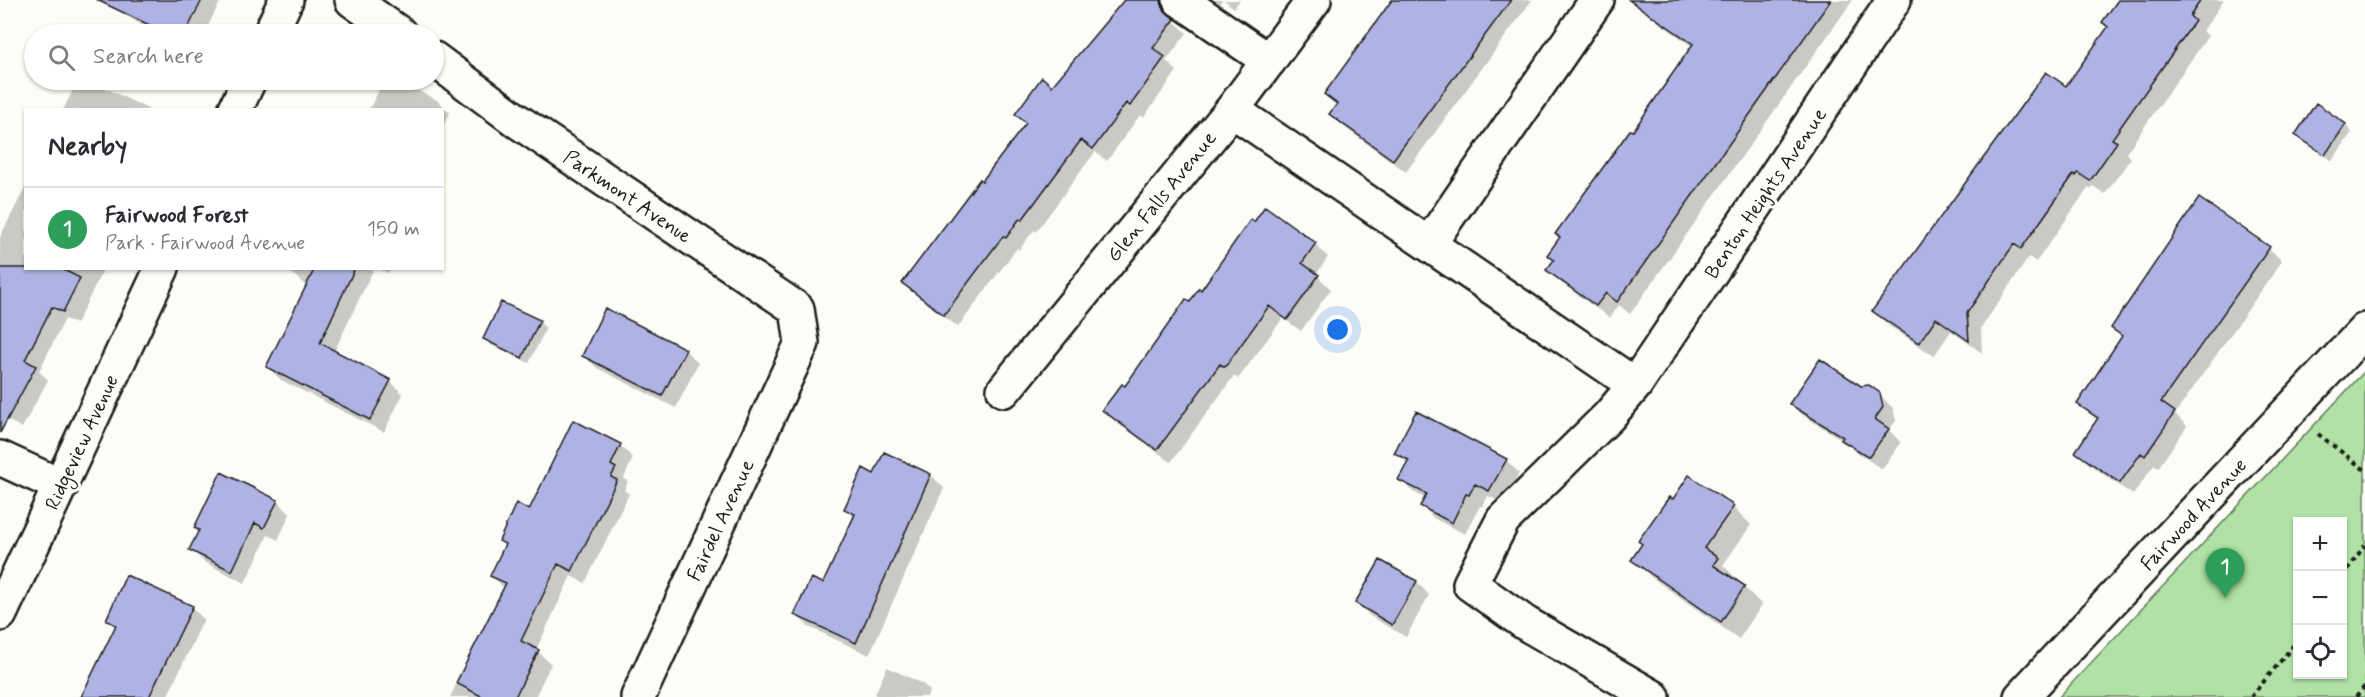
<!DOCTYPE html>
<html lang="en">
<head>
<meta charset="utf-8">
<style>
	:root { --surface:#fff; --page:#f7f7f7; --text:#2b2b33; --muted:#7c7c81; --line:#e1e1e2; --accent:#0b8043 }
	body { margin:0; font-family:Mynerve,sans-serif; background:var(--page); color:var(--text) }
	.controls { position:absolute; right:18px; bottom:18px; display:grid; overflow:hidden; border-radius:0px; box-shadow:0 2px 4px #0004 }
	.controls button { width:54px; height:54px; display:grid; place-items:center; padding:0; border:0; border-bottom:2px solid var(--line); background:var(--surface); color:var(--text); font:30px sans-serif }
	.you { position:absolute; left:1338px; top:330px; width:21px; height:21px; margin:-15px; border:4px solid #fff; border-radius:50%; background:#1a73e8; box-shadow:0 0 0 9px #1a73e833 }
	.badge { display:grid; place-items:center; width:39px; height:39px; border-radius:50%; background:var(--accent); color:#fff; font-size:20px; font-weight:700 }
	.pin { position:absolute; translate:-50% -50px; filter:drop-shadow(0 2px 3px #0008) }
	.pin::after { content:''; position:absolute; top:32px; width:21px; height:18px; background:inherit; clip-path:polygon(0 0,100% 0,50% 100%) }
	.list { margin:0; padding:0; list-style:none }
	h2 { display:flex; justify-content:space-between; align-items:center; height:78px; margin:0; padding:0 24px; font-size:26px }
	h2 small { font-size:20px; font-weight:400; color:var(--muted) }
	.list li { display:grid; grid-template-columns:39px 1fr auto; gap:18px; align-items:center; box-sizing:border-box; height:84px; padding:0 24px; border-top:2px solid var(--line) }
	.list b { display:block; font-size:22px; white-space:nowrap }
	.list p { margin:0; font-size:20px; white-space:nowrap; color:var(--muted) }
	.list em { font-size:20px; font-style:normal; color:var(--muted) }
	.icon { flex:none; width:33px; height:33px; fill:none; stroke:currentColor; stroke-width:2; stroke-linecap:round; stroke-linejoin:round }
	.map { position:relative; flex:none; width:2365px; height:697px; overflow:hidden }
	.search { position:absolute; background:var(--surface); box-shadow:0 2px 4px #0004; left:24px; top:24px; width:420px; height:66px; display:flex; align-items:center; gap:15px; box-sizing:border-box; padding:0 21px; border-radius:33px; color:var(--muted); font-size:22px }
	.panel { position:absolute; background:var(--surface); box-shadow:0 2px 4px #0004; left:24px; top:108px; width:420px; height:162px; border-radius:0px }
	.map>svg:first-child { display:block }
	.green { fill:#afe2a4; stroke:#667f60; stroke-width:1.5; fill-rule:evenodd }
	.shadow { fill:#0003 }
	.building { fill:#afb3e4; stroke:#1c1c1c; stroke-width:1.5 }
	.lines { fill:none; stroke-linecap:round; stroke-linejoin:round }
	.minor-casing { stroke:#1c1c1c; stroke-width:38 }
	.path { stroke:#1c1c1c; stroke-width:4; stroke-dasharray:4.5 4.5; stroke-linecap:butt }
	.minor { stroke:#fdfcf7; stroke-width:33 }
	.labels { text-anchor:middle; stroke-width:6; stroke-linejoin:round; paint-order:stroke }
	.street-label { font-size:20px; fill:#1c1c1c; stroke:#fdfcf7 }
</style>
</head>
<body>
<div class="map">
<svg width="2365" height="697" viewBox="0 0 2365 697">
	<rect width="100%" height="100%" fill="#fdfcf7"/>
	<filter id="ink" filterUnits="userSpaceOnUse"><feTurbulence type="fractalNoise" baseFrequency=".0167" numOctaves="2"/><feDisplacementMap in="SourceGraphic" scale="12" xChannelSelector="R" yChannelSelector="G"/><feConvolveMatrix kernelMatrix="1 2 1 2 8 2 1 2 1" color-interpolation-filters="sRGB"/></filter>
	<g filter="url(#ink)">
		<path class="green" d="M 2365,371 L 2365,697 L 2059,697 ZM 2298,522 L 2342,522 L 2342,674 L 2298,674 Z"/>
		<path class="shadow" d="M 113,0 L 221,0 L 204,34 L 157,34 L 125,15 L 112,2 Z
			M 1126,0 L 1180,0 L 1174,12 L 1175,22 L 1187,33 L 1166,61 L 1177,71 L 1144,117 L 1140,115 L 1107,161 L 1095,152 L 1036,232 L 1034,230 L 1019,250 L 1017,248 L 958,327 L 917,296 L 904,283 L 982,183 L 1052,88 Z
			M 1207,0 L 1222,0 L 1218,6 Z
			M 1224,0 L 1240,0 L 1234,8 Z
			M 1395,0 L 1532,0 L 1406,172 L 1344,127 L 1331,114 L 1337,105 L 1326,94 Z
			M 1628,0 L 1853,0 L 1630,314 L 1619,305 L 1610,318 L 1561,283 L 1548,270 L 1633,133 L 1693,47 Z
			M 2129,0 L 2224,0 L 2203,31 L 2208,36 L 2126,153 L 2131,158 L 2105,194 L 2093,186 L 2091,189 L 2089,187 L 2036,262 L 2029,257 L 1981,328 L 1982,353 L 1951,331 L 1934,356 L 1888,325 L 1874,311 L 2066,88 Z
			M 78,80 L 89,80 L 150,110 L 63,110 Z
			M 384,80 L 396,80 L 437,100 L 450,113 L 442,128 L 442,110 L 369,110 Z
			M 2345,125 L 2352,132 L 2332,161 L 2296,135 Z
			M 26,186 L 26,268 L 104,268 L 76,324 L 65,319 L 39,371 L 48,380 L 22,428 L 0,416 L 0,237 Z
			M 1265,208 L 1315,244 L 1328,257 L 1316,275 L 1331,289 L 1301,331 L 1283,318 L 1238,379 L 1234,376 L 1171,462 L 1117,423 L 1104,410 L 1125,388 Z
			M 2269,248 L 2282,261 L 2175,414 L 2187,426 L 2158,468 L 2154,465 L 2133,495 L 2090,465 L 2077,452 L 2098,421 L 2079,404 L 2123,338 L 2113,328 Z
			M 292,268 L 374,268 L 334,352 L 390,381 L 403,394 L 384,432 L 281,380 L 268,367 L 308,287 L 290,272 Z
			M 377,268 L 391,268 L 388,273 Z
			M 501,304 L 539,322 L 546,328 L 529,363 L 491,345 L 485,338 Z
			M 685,350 L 698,363 L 676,408 L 597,368 L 584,355 Z
			M 1860,388 L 1879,394 L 1893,408 L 1896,421 L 1889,430 L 1901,443 L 1882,469 L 1856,452 L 1847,443 L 1804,416 L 1791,403 Z
			M 620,445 L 633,458 L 624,478 L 628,482 L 624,490 L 629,494 L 585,583 L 571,576 L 536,650 L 551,664 L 535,697 L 450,697 L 505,589 L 492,576 L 506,545 L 501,540 L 530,512 Z
			M 1396,452 L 1506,460 L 1519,473 L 1503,503 L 1488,496 L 1482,507 L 1480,506 L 1465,534 L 1435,519 L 1422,506 L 1426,499 L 1413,492 L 1400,479 L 1408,464 Z
			M 931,475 L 944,488 L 869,655 L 809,627 L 796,615 L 824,585 L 855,518 L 846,509 L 875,476 Z
			M 278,501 L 290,514 L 278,540 L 268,535 L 245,583 L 204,562 L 191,549 L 200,532 L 195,527 Z
			M 1733,507 L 1751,525 L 1723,565 L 1735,577 L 1733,580 L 1744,587 L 1762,605 L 1739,639 L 1651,577 L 1633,559 Z
			M 1381,562 L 1417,582 L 1429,595 L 1406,637 L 1370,616 L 1357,603 Z
			M 192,608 L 204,619 L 168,695 L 172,697 L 83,697 L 116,628 L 107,619 Z
			M 887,667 L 923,684 L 930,691 L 927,697 L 878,697 L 875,694 Z"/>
		<path class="building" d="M 97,0 L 202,0 L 185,34 L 168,34 Z
			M 1124,0 L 1161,0 L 1163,9 L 1175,19 L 1153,48 L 1165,57 L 1130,106 L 1126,103 L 1093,149 L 1081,140 L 1022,220 L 1020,218 L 1006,238 L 1003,236 L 944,315 L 902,283 L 980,179 L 982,181 L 1026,123 L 1015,114 L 1042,77 L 1052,86 Z
			M 1392,0 L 1511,0 L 1393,160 L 1329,114 L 1337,104 L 1324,94 Z
			M 1629,0 L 1831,0 L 1617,302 L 1606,293 L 1596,306 L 1546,270 L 1554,260 L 1547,255 L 1560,237 L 1555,234 L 1630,130 L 1633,131 L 1693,44 Z
			M 2118,0 L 2201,0 L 2190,16 L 2195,21 L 2112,139 L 2117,142 L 2090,181 L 2078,173 L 2076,176 L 2074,174 L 2021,249 L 2014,244 L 1967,313 L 1969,341 L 1936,318 L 1919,343 L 1872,311 L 2046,72 L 2066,86 L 2108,27 L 2102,22 Z
			M 2316,103 L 2346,124 L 2325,155 L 2295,135 Z
			M 2199,198 L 2270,247 L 2161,402 L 2175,412 L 2145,456 L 2141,453 L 2120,483 L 2075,452 L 2098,418 L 2077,404 L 2122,336 L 2111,328 Z
			M 1265,206 L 1316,243 L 1302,263 L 1319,275 L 1287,320 L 1269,306 L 1225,367 L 1220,364 L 1157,450 L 1102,410 L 1122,384 L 1125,386 L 1186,299 L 1190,302 L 1199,288 L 1201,290 L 1251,219 L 1254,222 Z
			M 0,268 L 60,268 L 80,278 L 63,312 L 52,307 L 25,360 L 36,366 L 0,433 Z
			M 315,268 L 355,268 L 320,343 L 391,380 L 370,420 L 266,367 Z
			M 501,302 L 540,320 L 522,358 L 483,339 Z
			M 605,308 L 686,349 L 662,396 L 582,356 Z
			M 1820,359 L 1861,386 L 1869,385 L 1880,393 L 1883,407 L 1875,419 L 1889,429 L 1869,457 L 1841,440 L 1843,437 L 1789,404 Z
			M 1416,411 L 1507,459 L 1489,491 L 1475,484 L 1469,495 L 1466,494 L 1452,523 L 1420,506 L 1427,494 L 1398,480 L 1409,460 L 1394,453 Z
			M 573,420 L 621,444 L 611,465 L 616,468 L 611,477 L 617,480 L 572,571 L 558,564 L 521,641 L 539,650 L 515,697 L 483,697 L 456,683 L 506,583 L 490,576 L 505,544 L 499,541 L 516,503 L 529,510 Z
			M 884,452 L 931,474 L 856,643 L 794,615 L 811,578 L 823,583 L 855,514 L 844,509 L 863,468 L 874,474 Z
			M 221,472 L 278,500 L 264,528 L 255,523 L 232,571 L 189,550 L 199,530 L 194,528 Z
			M 1689,475 L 1734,506 L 1704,548 L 1718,558 L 1713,565 L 1745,586 L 1721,622 L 1631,560 L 1642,544 L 1638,541 L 1669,497 L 1673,499 Z
			M 1380,560 L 1417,581 L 1392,625 L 1355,603 Z
			M 126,575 L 193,606 L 149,697 L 81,697 L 116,625 L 106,620 Z"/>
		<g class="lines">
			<g class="minor-casing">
				<path id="minor" d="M 352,0 L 400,34
					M 1180,0 L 1269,61
					M 270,34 L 286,0
					M 434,59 L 516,120 L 797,309 L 802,343 L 638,697
					M 235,110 L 249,80
					M 1232,110 L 1635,385
					M 1429,244 L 1597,0
					M 1004,390 L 1232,110 L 1314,0
					M 0,458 L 61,486
					M 0,614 L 162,268
					M 1653,697 L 1525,623 L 1470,584 L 1503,520 L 1609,416 L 1635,385 L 1894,0
					M 2021,697 L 2365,330"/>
			</g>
			<path class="path" d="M 2318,434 L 2365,470
				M 2342,577 L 2365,545
				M 2251,697 L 2298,640
				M 2356,697 L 2365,686"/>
			<use href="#minor" class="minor"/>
		</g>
	</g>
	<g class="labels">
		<g class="street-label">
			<text transform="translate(1765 193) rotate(-56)" y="7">Benton Heights Avenue</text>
			<text transform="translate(628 196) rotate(34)" y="7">Parkmont Avenue</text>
			<text transform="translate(1161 196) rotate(-51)" y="7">Glen Falls Avenue</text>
			<text transform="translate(81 442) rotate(-65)" y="7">Ridgeview Avenue</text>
			<text transform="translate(2193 514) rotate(-47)" y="7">Fairwood Avenue</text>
			<text transform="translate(720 520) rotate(-65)" y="7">Fairdel Avenue</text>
		</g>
	</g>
</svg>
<div class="controls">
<button>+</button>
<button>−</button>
<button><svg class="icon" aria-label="locate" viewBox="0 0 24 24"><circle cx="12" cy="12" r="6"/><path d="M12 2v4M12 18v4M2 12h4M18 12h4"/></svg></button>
</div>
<div class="you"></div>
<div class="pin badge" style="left:2225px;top:598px;background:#2e9e5b">1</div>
<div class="search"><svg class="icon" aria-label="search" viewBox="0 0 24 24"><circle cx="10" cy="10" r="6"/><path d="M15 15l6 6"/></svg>Search here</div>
<section class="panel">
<h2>Nearby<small></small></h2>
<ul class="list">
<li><span class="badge" style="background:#2e9e5b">1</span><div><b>Fairwood Forest</b><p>Park · Fairwood Avenue</p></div><em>150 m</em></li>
</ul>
</section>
</div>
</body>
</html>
